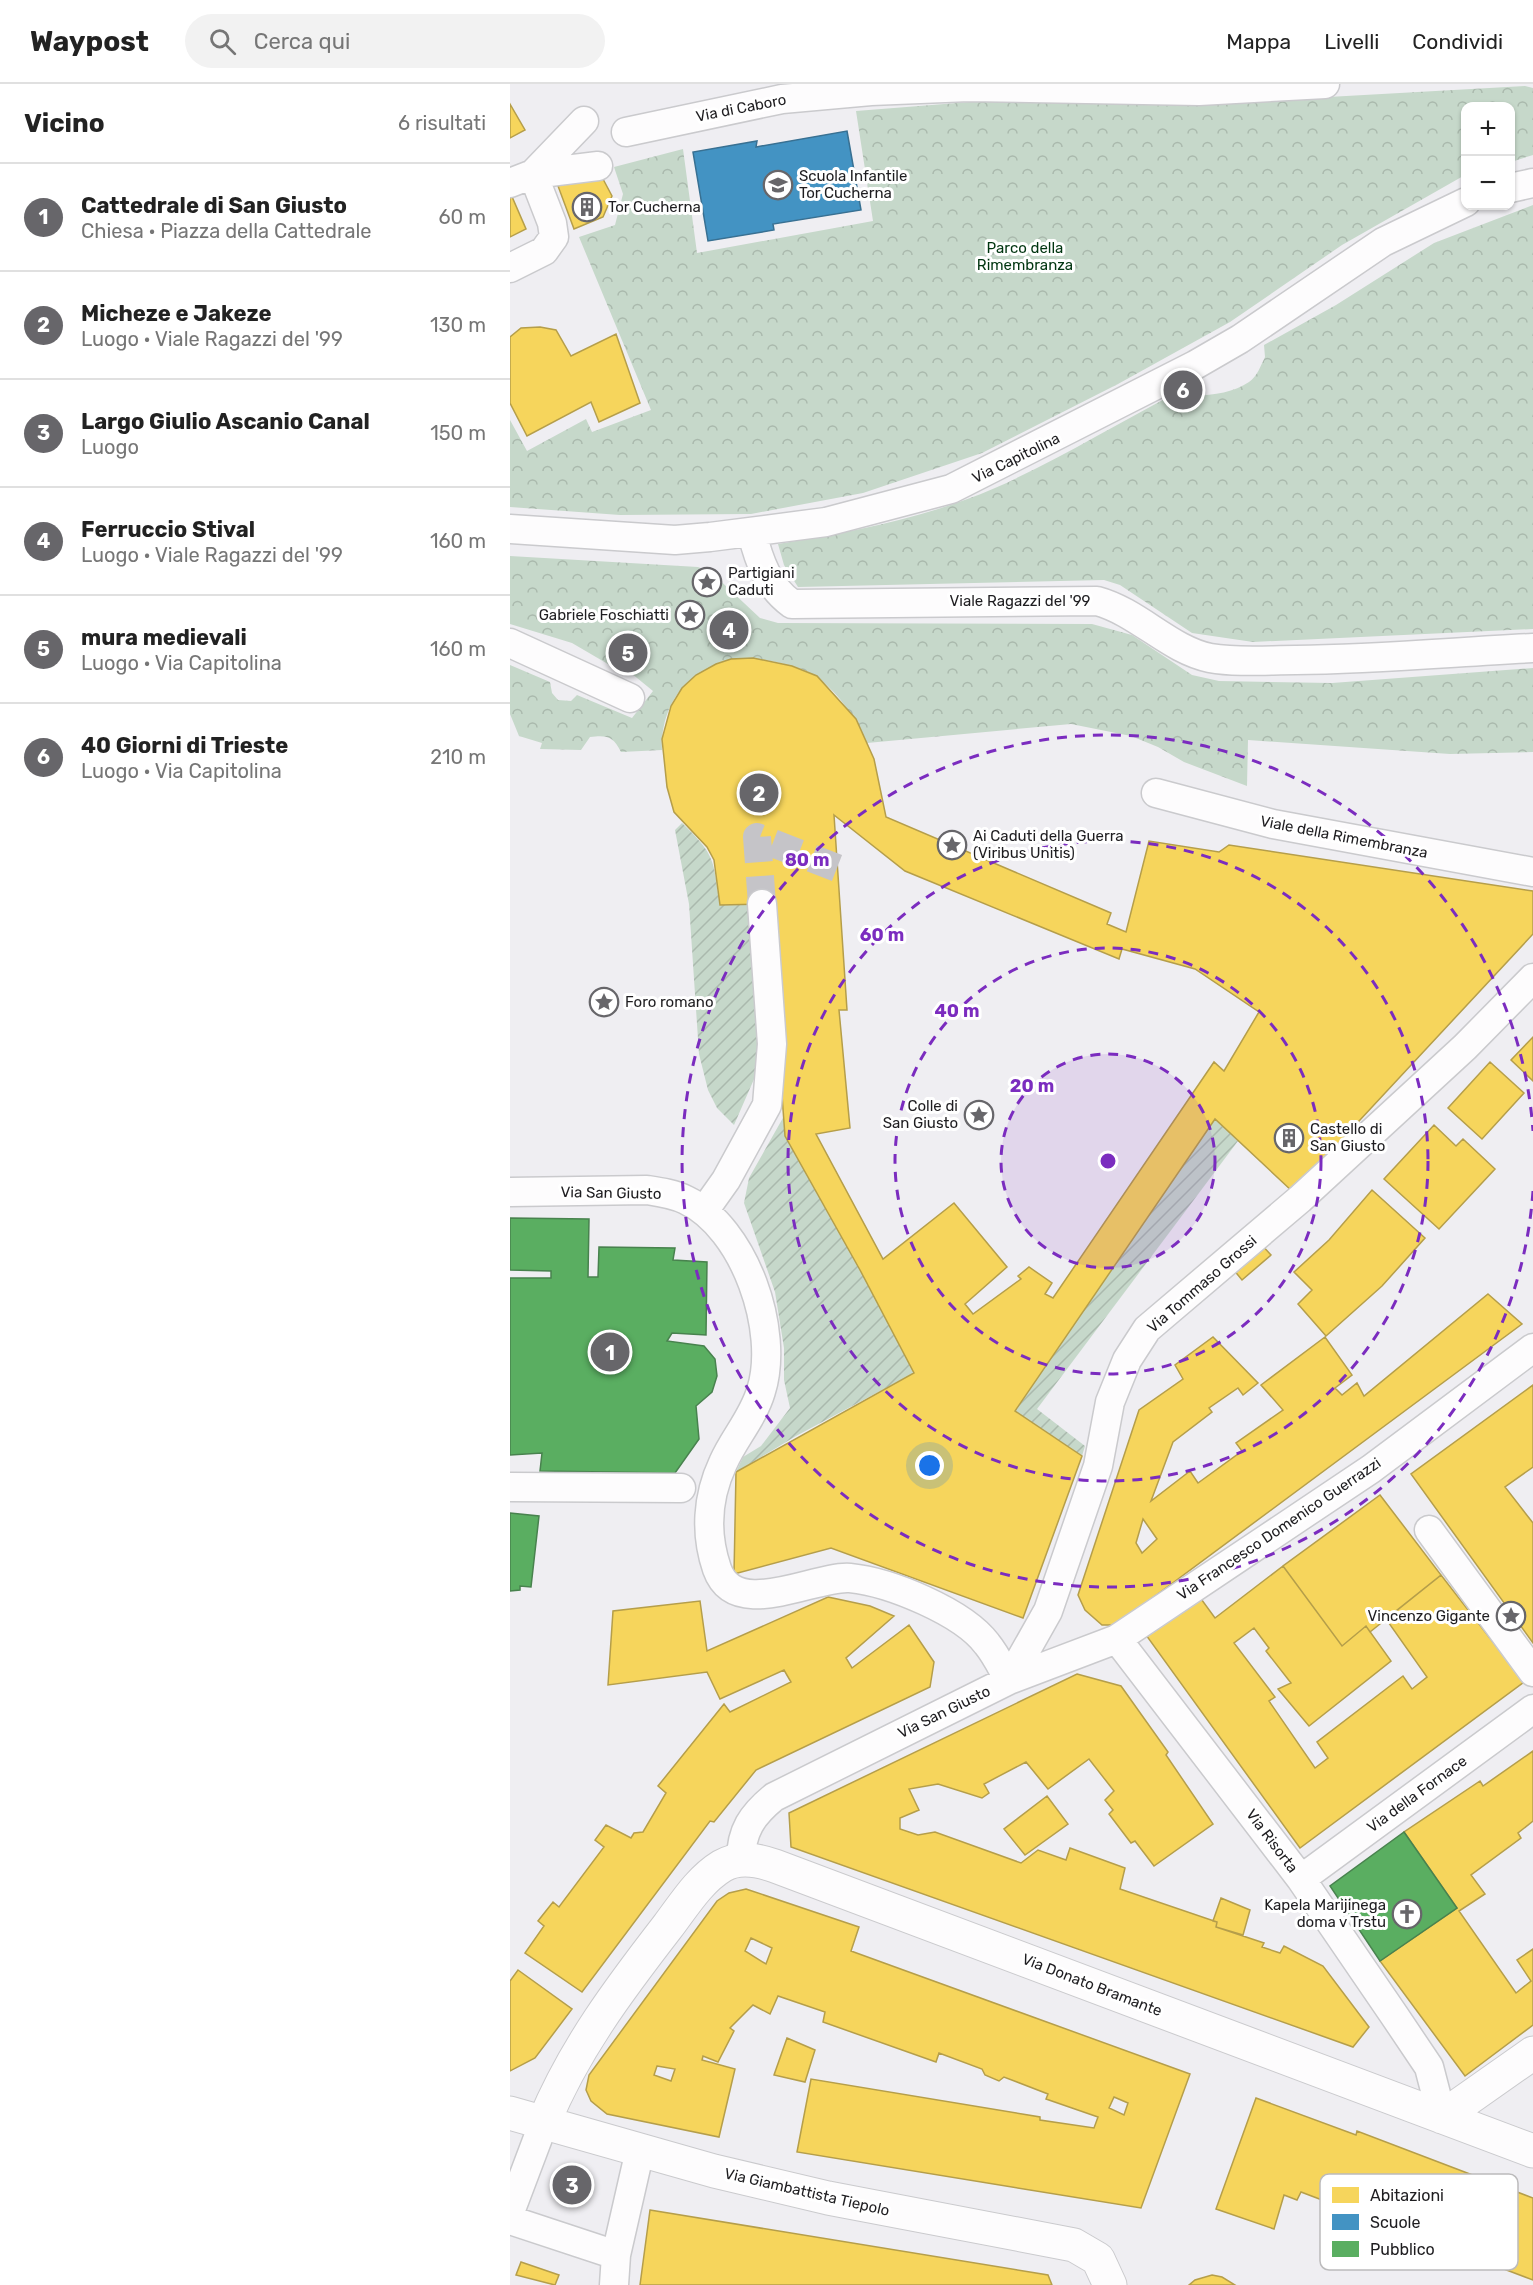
<!DOCTYPE html>
<html lang="it">
<head>
<meta charset="utf-8">
<style>
	:root { --surface:#fff; --page:#f2f2f2; --text:#222; --muted:#767676; --line:#e0e0e0; --accent:#67666a }
	body { margin:0; font-family:Rubik,sans-serif; background:var(--page); color:var(--text) }
	.controls { position:absolute; right:18px; top:18px; display:grid; overflow:hidden; border-radius:12px; box-shadow:0 2px 4px #0004 }
	.controls button { width:54px; height:54px; display:grid; place-items:center; padding:0; border:0; border-bottom:2px solid var(--line); background:var(--surface); color:var(--text); font:30px sans-serif }
	.you { position:absolute; left:420px; top:1382px; width:21px; height:21px; margin:-15px; border:4px solid #fff; border-radius:50%; background:#1a73e8; box-shadow:0 0 0 9px #1a73e833 }
	.badge { display:grid; place-items:center; width:39px; height:39px; border-radius:50%; background:var(--accent); color:#fff; font-size:20px; font-weight:700 }
	.pin { position:absolute; translate:-50% -50%; border:3px solid #fff; box-shadow:0 2px 6px #0006 }
	.list { margin:0; padding:0; list-style:none }
	h2 { display:flex; justify-content:space-between; align-items:center; height:78px; margin:0; padding:0 24px; font-size:26px }
	h2 small { font-size:20px; font-weight:400; color:var(--muted) }
	.list li { display:grid; grid-template-columns:39px 1fr auto; gap:18px; align-items:center; box-sizing:border-box; height:108px; padding:0 24px; border-top:2px solid var(--line) }
	.list b { display:block; font-size:22px; white-space:nowrap }
	.list p { margin:0; font-size:20px; white-space:nowrap; color:var(--muted) }
	.list em { font-size:20px; font-style:normal; color:var(--muted) }
	.icon { flex:none; width:33px; height:33px; fill:none; stroke:currentColor; stroke-width:2; stroke-linecap:round; stroke-linejoin:round }
	.map { position:relative; flex:none; width:1023px; height:2201px; overflow:hidden }
	header { display:flex; align-items:center; gap:36px; box-sizing:border-box; height:84px; padding:0 30px; background:var(--surface); border-bottom:2px solid var(--line) }
	header strong { font-size:28px }
	nav { display:flex; gap:33px; margin-inline-start:auto; font-size:21px }
	.search { width:420px; height:54px; background:var(--page); display:flex; align-items:center; gap:15px; box-sizing:border-box; padding:0 21px; border-radius:33px; color:var(--muted); font-size:22px }
	main { display:flex }
	aside { flex:1; background:var(--surface) }
	.map>svg:first-child { display:block }
	.park { fill:url(#park-crowns) }
	.garden { fill:url(#garden-furrows) }
	.homes { fill:#f6d55c; stroke:#b59e4a; stroke-width:1.5; fill-rule:evenodd }
	.schools { fill:#4393c3; stroke:#387092; stroke-width:1.5 }
	.public { fill:#5aae61; stroke:#48824e; stroke-width:1.5 }
	.lines { fill:none; stroke-linecap:round; stroke-linejoin:round }
	.street-tunnel { stroke:#c5c4c8; stroke-width:28; stroke-dasharray:28 14; stroke-linecap:butt }
	.street-casing { stroke:#cacacd; stroke-width:31 }
	.secondary-casing { stroke:#cacacd; stroke-width:35 }
	.street { stroke:#fdfcfd; stroke-width:28 }
	.secondary { stroke:#fdfcfd; stroke-width:33 }
	.ring { fill:none; stroke:#7b2cbf; stroke-width:3; stroke-dasharray:10 8 }
	.labels { text-anchor:middle; stroke-width:6; stroke-linejoin:round; paint-order:stroke }
	.street-label { font-size:15px; fill:#1e1d20; stroke:#fff }
	.poi-label { font-size:15px; fill:#1e1d20; stroke:#fff; text-anchor:start }
	.park-label { font-size:15px; fill:#003510; stroke:#fff }
	.key { fill:#fff; stroke:#bcbbbc; stroke-width:1.5 }
	.key-label { font-size:16px; fill:#1e1d20 }
	.centre { fill:#7b2cbf; stroke:#fff; stroke-width:3 }
	.ring-label { font-size:18px; text-anchor:middle; font-weight:bold; fill:#7b2cbf; stroke:#fff; stroke-width:6; stroke-linejoin:round; paint-order:stroke }
</style>
</head>
<body>
<header>
<strong>Waypost</strong>
<div class="search"><svg class="icon" aria-label="search" viewBox="0 0 24 24"><circle cx="10" cy="10" r="6"/><path d="M15 15l6 6"/></svg>Cerca qui</div>
<nav><a>Mappa</a><a>Livelli</a><a>Condividi</a></nav>
</header>
<main>
<aside>
<h2>Vicino<small>6 risultati</small></h2>
<ul class="list">
<li><span class="badge">1</span><div><b>Cattedrale di San Giusto</b><p>Chiesa · Piazza della Cattedrale</p></div><em>60 m</em></li>
<li><span class="badge">2</span><div><b>Micheze e Jakeze</b><p>Luogo · Viale Ragazzi del '99</p></div><em>130 m</em></li>
<li><span class="badge">3</span><div><b>Largo Giulio Ascanio Canal</b><p>Luogo</p></div><em>150 m</em></li>
<li><span class="badge">4</span><div><b>Ferruccio Stival</b><p>Luogo · Viale Ragazzi del '99</p></div><em>160 m</em></li>
<li><span class="badge">5</span><div><b>mura medievali</b><p>Luogo · Via Capitolina</p></div><em>160 m</em></li>
<li><span class="badge">6</span><div><b>40 Giorni di Trieste</b><p>Luogo · Via Capitolina</p></div><em>210 m</em></li>
</ul>
</aside>
<div class="map">
<svg width="1023" height="2201" viewBox="0 0 1023 2201">
	<defs>
		<pattern id="park-crowns" width="20" height="18" patternUnits="userSpaceOnUse" patternTransform="scale(1.5)"><rect width="20" height="18" fill="#c6d8ca"/><path d="M2 6a3 3 0 1 1 6 0M12 15a3 3 0 1 1 6 0" fill="none" stroke="#aab9ad"/></pattern>
		<pattern id="garden-furrows" width="10" height="10" patternUnits="userSpaceOnUse" patternTransform="scale(1.5)"><rect width="10" height="10" fill="#c6d8ca"/><path d="M-1 1l2-2M0 10L10 0M9 11l2-2" fill="none" stroke="#aab9ad"/></pattern>
	</defs>
	<rect width="100%" height="100%" fill="#efeef2"/>
	<path class="park" d="M 1015,2 L 1023,4 L 1023,71 L 1001,78 L 1000,22 L 956,22 L 955,91 L 832,161 L 720,238 L 608,300 L 472,369 L 353,409 L 241,430 L 110,431 L 0,423 L 0,336 L 17,367 L 76,335 L 82,348 L 141,326 L 69,153 L 105,141 L 113,110 L 104,83 L 173,65 L 187,169 L 363,137 L 346,27 L 472,17 L 692,20 Z
		M 1023,121 L 1023,545 L 743,558 L 682,549 L 610,501 L 594,496 L 288,503 L 274,481 L 268,460 C 341,448 416,434 485,404 C 546,377 605,341 664,310 C 687,314 720,311 739,298 C 747,293 751,281 755,273 L 754,261 L 826,221 L 924,159 Z
		M 0,472 L 188,483 L 202,489 L 250,534 L 268,539 L 582,540 L 622,551 L 682,591 L 709,597 L 822,599 L 1023,584 L 1023,668 L 940,670 L 738,656 L 737,702 L 674,678 L 648,663 L 621,652 L 561,640 L 357,659 C 346,636 330,610 308,594 C 298,586 283,582 270,579 C 208,563 150,598 152,666 L 111,668 C 103,652 97,651 80,653 L 71,666 L 30,665 L 32,659 L 9,652 L 0,630 L 0,581 L 40,598 L 42,609 L 48,616 L 61,617 L 67,611 L 122,634 L 143,607 L 116,585 L 103,583 L 62,559 L 0,540 Z"/>
	<path class="garden" d="M 172,739 C 206,772 203,775 210,821 L 246,820 L 255,956 L 248,986 L 224,1041 L 207,1024 L 198,1006 L 189,970 L 179,820 L 165,746 Z
		M 274,1032 L 404,1289 L 286,1352 L 226,1388 L 233,1373 L 251,1362 L 280,1324 L 274,1296 L 274,1264 L 265,1208 L 234,1119 L 239,1094 Z
		M 705,1035 L 728,1057 L 527,1325 L 575,1362 L 572,1372 L 505,1327 Z"/>
	<path class="homes" d="M 0,20 L 15,46 L 0,54 Z
		M 75,89 L 93,95 L 102,112 L 93,133 L 64,145 L 48,102 Z
		M 0,108 L 16,145 L 0,153 Z
		M 30,243 L 46,246 L 61,272 L 106,250 L 130,319 L 89,338 L 81,318 L 17,352 L 0,319 L 0,253 L 11,244 Z
		M 243,574 L 282,582 L 307,592 L 346,635 L 364,675 L 376,733 L 601,829 L 597,840 L 616,848 L 639,757 L 709,768 L 719,761 L 1023,807 L 1023,850 L 783,1108 L 705,1035 L 505,1327 L 572,1372 L 513,1534 L 321,1464 L 224,1490 L 226,1388 L 404,1289 L 350,1186 L 275,1052 L 258,820 L 210,821 L 204,776 L 197,763 L 164,728 L 157,703 L 152,655 L 161,622 L 172,604 L 186,591 L 206,580 L 221,575 ZM 324,731 L 395,787 L 609,875 L 612,865 L 685,885 L 749,928 L 714,987 L 704,978 L 543,1214 L 535,1210 L 542,1199 L 519,1183 L 508,1192 L 511,1195 L 463,1230 L 455,1220 L 497,1183 L 444,1119 L 373,1175 L 306,1050 L 340,1044 L 329,926 L 337,926 Z
		M 1023,953 L 1023,997 L 1001,976 Z
		M 980,978 L 1014,1009 L 972,1055 L 938,1024 Z
		M 924,1041 L 946,1062 L 953,1055 L 985,1085 L 929,1145 L 874,1095 Z
		M 862,1106 L 915,1154 L 872,1202 L 816,1252 L 788,1220 L 802,1206 L 784,1188 L 819,1156 Z
		M 750,1159 L 761,1171 L 732,1196 L 723,1185 Z
		M 978,1210 L 1012,1240 L 606,1541 L 592,1541 L 575,1526 L 568,1511 L 629,1326 L 673,1295 L 665,1281 L 703,1253 L 748,1299 L 733,1311 L 728,1304 L 699,1324 L 702,1328 L 663,1358 L 641,1417 L 680,1387 L 688,1399 L 732,1367 L 726,1359 L 773,1326 L 751,1301 L 815,1253 L 842,1291 L 825,1304 L 832,1311 L 847,1299 L 854,1312 ZM 633,1435 L 647,1455 L 632,1469 L 626,1459 Z
		M 1023,1301 L 1023,1383 L 995,1403 L 1023,1439 L 1023,1559 L 901,1390 Z
		M 870,1411 L 931,1491 L 860,1548 L 856,1542 L 832,1562 L 773,1482 Z
		M 773,1482 L 832,1562 L 856,1542 L 881,1577 L 799,1642 L 768,1605 L 781,1599 L 756,1567 L 759,1564 L 744,1544 L 724,1559 L 765,1613 L 759,1617 L 805,1684 L 818,1674 L 807,1658 L 893,1592 L 902,1605 L 917,1593 L 876,1535 L 931,1491 L 1014,1598 L 790,1764 L 636,1551 L 689,1512 L 705,1534 Z
		M 318,1513 L 360,1522 L 384,1532 L 336,1574 L 342,1584 L 399,1541 L 424,1578 L 420,1603 L 246,1686 L 204,1738 L 200,1737 L 72,1908 L 15,1869 L 34,1842 L 28,1837 L 43,1818 L 49,1823 L 94,1763 L 85,1756 L 96,1741 L 121,1754 L 124,1749 L 133,1748 L 156,1709 L 148,1702 L 214,1620 L 220,1628 L 281,1598 L 274,1586 L 210,1615 L 197,1588 L 98,1601 L 103,1527 L 190,1517 L 197,1567 Z
		M 567,1590 L 611,1602 L 658,1668 L 656,1671 L 703,1740 L 644,1782 L 625,1757 L 621,1759 L 599,1730 L 603,1726 L 595,1716 L 604,1707 L 579,1675 L 538,1705 L 516,1678 L 474,1700 L 479,1709 L 472,1714 L 428,1700 L 399,1705 L 409,1726 L 390,1734 L 390,1745 L 408,1751 L 425,1748 L 511,1779 L 528,1766 L 556,1776 L 560,1764 L 615,1784 L 610,1805 L 707,1838 L 706,1843 L 754,1859 L 752,1863 L 770,1869 L 774,1862 L 813,1882 L 859,1943 L 843,1963 L 281,1763 L 279,1729 Z
		M 1023,1667 L 1023,1737 L 1008,1749 L 1011,1754 L 961,1791 L 975,1810 L 949,1827 L 1006,1909 L 1021,1897 L 1007,1876 L 1023,1865 L 1023,1941 L 955,1992 L 870,1877 L 947,1824 L 894,1748 L 970,1697 L 973,1702 Z
		M 537,1712 L 558,1740 L 515,1771 L 494,1745 Z
		M 236,1805 L 349,1843 L 341,1867 L 680,1990 L 631,2124 L 287,2068 L 301,1995 L 530,2033 L 530,2036 L 584,2044 L 588,2033 L 536,2015 L 538,2010 L 494,1993 L 489,1997 L 475,1991 L 472,1985 L 429,1969 L 426,1978 L 313,1938 L 315,1928 L 268,1912 L 260,1930 L 243,1921 L 220,1944 L 224,1947 L 208,1978 L 193,1972 L 192,1976 L 225,1985 L 209,2053 L 97,2030 L 81,2017 L 76,2006 L 79,1991 L 207,1817 L 219,1809 ZM 241,1854 L 262,1864 L 256,1880 L 235,1867 ZM 147,1982 L 165,1985 L 161,1997 L 144,1991 ZM 604,2013 L 618,2019 L 614,2031 L 599,2024 Z
		M 711,1814 L 740,1826 L 733,1851 L 706,1843 L 707,1838 L 703,1837 Z
		M 8,1886 L 62,1925 L 25,1974 L 0,1987 L 0,1897 Z
		M 277,1954 L 305,1966 L 295,1998 L 264,1991 Z
		M 746,2014 L 846,2051 L 847,2047 L 1023,2114 L 1023,2196 L 791,2108 L 787,2116 L 774,2111 L 764,2145 L 706,2125 Z
		M 140,2126 L 538,2191 L 542,2201 L 130,2201 Z
		M 11,2178 L 49,2191 L 45,2201 L 6,2191 Z
		M 702,2191 L 712,2193 L 725,2201 L 679,2201 L 685,2196 Z"/>
	<path class="schools" d="M 337,47 L 351,126 L 263,140 L 264,146 L 198,157 L 183,68 L 247,57 L 246,63 Z"/>
	<path class="public" d="M 0,1134 L 79,1135 L 78,1193 L 88,1193 L 89,1163 L 165,1164 L 163,1176 L 197,1178 L 196,1251 L 162,1249 L 157,1257 L 194,1262 L 205,1275 L 207,1292 L 202,1308 L 186,1322 L 189,1355 L 165,1389 L 30,1387 L 32,1369 L 0,1371 L 0,1194 L 41,1194 L 41,1187 L 0,1186 Z
		M 0,1429 L 29,1432 L 21,1503 L 10,1502 L 10,1506 L 0,1507 Z
		M 894,1748 L 947,1824 L 870,1877 L 820,1802 Z"/>
	<g class="lines">
		<path class="street-tunnel" d="M 252,820 L 247,753 L 327,784"/>
		<g class="street-casing">
			<path id="street" d="M 74,37 L 23,90 L 88,82
				M 116,48 L 272,15 L 361,7 L 459,3 L 689,7 L 815,0
				M 0,99 L 23,90 L 42,139 L 44,153 L 34,167 L 0,184
				M 1000,104 L 1023,99
				M 0,445 L 165,456 L 200,453 L 316,438 L 441,405 L 685,281 L 730,255 L 873,158 L 956,118
				M 242,449 C 249,477 258,503 282,520 L 587,517 C 628,528 660,566 700,574 C 728,579 758,576 786,576 C 865,575 944,568 1023,564
				M 0,559 L 120,614
				M 646,709 L 763,740 L 1023,788
				M 0,1108 L 137,1106 C 150,1108 164,1110 176,1116 C 235,1144 270,1247 251,1307 C 243,1334 224,1354 213,1379 C 197,1413 195,1450 207,1485 C 226,1538 305,1491 340,1494 C 380,1498 453,1528 477,1560 C 486,1571 492,1584 499,1596
				M 194,1127 L 216,1096 L 257,1021 L 262,960 L 252,820
				M 0,1403 L 171,1404
				M 919,1446 L 1023,1588
				M 607,1555 L 791,1795 L 884,1931 L 919,1983 L 932,2033
				M 499,1596 L 538,1527 L 588,1382 L 600,1318 L 617,1276 L 637,1245 L 790,1115 L 955,963 L 1023,894
				M 231,1776 C 231,1747 242,1731 264,1713 L 499,1596 L 607,1555 L 861,1385 L 1023,1264
				M 791,1795 L 1023,1625
				M 0,2128 L 34,2038
				M 0,2136 L 106,2171 L 130,2066
				M 104,2201 L 106,2171"/>
		</g>
		<g class="secondary-casing">
			<path id="secondary" d="M 0,2029 L 204,2087 L 318,2114 L 564,2161 L 588,2175 L 600,2201
				M 932,2033 L 1023,1969
				M 34,2038 C 64,1965 110,1904 158,1842 C 174,1821 189,1796 212,1782 C 229,1772 248,1776 265,1782 L 1023,2067"/>
		</g>
		<use href="#street" class="street"/>
		<use href="#secondary" class="secondary"/>
	</g>
	<circle cx="598" cy="1077" r="107" fill="#7b2cbf" fill-opacity=".12"/>
	<g class="ring">
		<circle cx="598" cy="1077" r="107"/>
		<circle cx="598" cy="1077" r="213"/>
		<circle cx="598" cy="1077" r="320"/>
		<path d="M1023 1107A426 426 0 1 1 1023 1047"/>
	</g>
	<defs>
		<g id="school-ring" transform="scale(1.5)"><circle r="9.5" fill="#fff" stroke="#67666a" stroke-width="1.5"/><path d="M0-5L7-2L0 1L-7-2ZM-4 1L0 2.5L4 1V4Q0 6-4 4Z" fill="#67666a"/></g>
		<g id="building-ring" transform="scale(1.5)"><circle r="9.5" fill="#fff" stroke="#67666a" stroke-width="1.5"/><path d="M-4-6H4V6H1V3H-1V6H-4ZM-2.5-4.3h1.7v1.8h-1.7ZM.8-4.3h1.7v1.8H.8ZM-2.5-1h1.7V.8h-1.7ZM.8-1h1.7V.8H.8Z" fill="#67666a"/></g>
		<g id="sight-ring" transform="scale(1.5)"><circle r="9.5" fill="#fff" stroke="#67666a" stroke-width="1.5"/><path d="M0-6L1.8-2.2L6-1.7L2.9 1.2L3.7 5.4L0 3.3L-3.7 5.4L-2.9 1.2L-6-1.7L-1.8-2.2Z" fill="#67666a"/></g>
		<g id="church-ring" transform="scale(1.5)"><circle r="9.5" fill="#fff" stroke="#67666a" stroke-width="1.5"/><path d="M-1.2-6h2.4v3.5h3.3v2.4h-3.3V6h-2.4V-.1h-3.3v-2.4h3.3Z" fill="#67666a"/></g>
	</defs>
	<g fill-rule="evenodd">
		<use href="#school-ring" x="268" y="101"/>
		<use href="#building-ring" x="77" y="123"/>
		<use href="#sight-ring" x="197" y="498"/>
		<use href="#sight-ring" x="180" y="531"/>
		<use href="#sight-ring" x="442" y="761"/>
		<use href="#sight-ring" x="94" y="918"/>
		<use href="#sight-ring" x="469" y="1031"/>
		<use href="#building-ring" x="779" y="1054"/>
		<use href="#sight-ring" x="1001" y="1532"/>
		<use href="#church-ring" x="897" y="1830"/>
	</g>
	<g class="labels">
		<g class="street-label">
			<text transform="translate(231 24) rotate(-11)" y="5">Via di Caboro</text>
			<text transform="translate(506 374) rotate(-26)" y="5">Via Capitolina</text>
			<text x="510" y="522">Viale Ragazzi del '99</text>
			<text transform="translate(834 753) rotate(11)" y="5">Viale della Rimembranza</text>
			<text transform="translate(101 1109) rotate(1)" y="5">Via San Giusto</text>
			<text transform="translate(692 1200) rotate(-41)" y="5">Via Tommaso Grossi</text>
			<text transform="translate(769 1445) rotate(-34)" y="5">Via Francesco Domenico Guerrazzi</text>
			<text transform="translate(434 1628) rotate(-26)" y="5">Via San Giusto</text>
			<text transform="translate(907 1710) rotate(-36)" y="5">Via della Fornace</text>
			<text transform="translate(762 1757) rotate(53)" y="5">Via Risorta</text>
			<text transform="translate(582 1901) rotate(21)" y="5">Via Donato Bramante</text>
			<text transform="translate(297 2108) rotate(13)" y="5">Via Giambattista Tiepolo</text>
		</g>
		<g class="poi-label">
			<text x="289" y="97">Scuola Infantile<tspan x="289" dy="17">Tor Cucherna</tspan></text>
			<text x="98" y="128">Tor Cucherna</text>
			<text x="218" y="494">Partigiani<tspan x="218" dy="17">Caduti</tspan></text>
			<text x="159" y="536" text-anchor="end">Gabriele Foschiatti</text>
			<text x="463" y="757">Ai Caduti della Guerra<tspan x="463" dy="17">(Viribus Unitis)</tspan></text>
			<text x="115" y="923">Foro romano</text>
			<text x="448" y="1027" text-anchor="end">Colle di<tspan x="448" dy="17">San Giusto</tspan></text>
			<text x="800" y="1050">Castello di<tspan x="800" dy="17">San Giusto</tspan></text>
			<text x="980" y="1537" text-anchor="end">Vincenzo Gigante</text>
			<text x="876" y="1826" text-anchor="end">Kapela Marijinega<tspan x="876" dy="17">doma v Trstu</tspan></text>
		</g>
		<g class="park-label">
			<text x="515" y="169">Parco della<tspan x="515" dy="17">Rimembranza</tspan></text>
		</g>
	</g>
	<rect x="810" y="2090" width="198" height="96" rx="9" class="key"/>
	<rect x="822" y="2103" width="27" height="16" fill="#f6d55c"/>
	<rect x="822" y="2130" width="27" height="16" fill="#4393c3"/>
	<rect x="822" y="2157" width="27" height="16" fill="#5aae61"/>
	<g class="key-label">
		<text x="860" y="2117">Abitazioni</text>
		<text x="860" y="2144">Scuole</text>
		<text x="860" y="2171">Pubblico</text>
	</g>
	<circle cx="598" cy="1077" r="9" class="centre"/>
	<g class="ring-label">
		<text x="297" y="782">80 m</text>
		<text x="372" y="857">60 m</text>
		<text x="447" y="933">40 m</text>
		<text x="522" y="1008">20 m</text>
	</g>
</svg>
<div class="controls">
<button>+</button>
<button>−</button>
</div>
<div class="you"></div>
<div class="pin badge" style="left:100px;top:1268px">1</div>
<div class="pin badge" style="left:249px;top:709px">2</div>
<div class="pin badge" style="left:62px;top:2101px">3</div>
<div class="pin badge" style="left:219px;top:546px">4</div>
<div class="pin badge" style="left:118px;top:569px">5</div>
<div class="pin badge" style="left:673px;top:306px">6</div>
</div>
</main>
</body>
</html>
